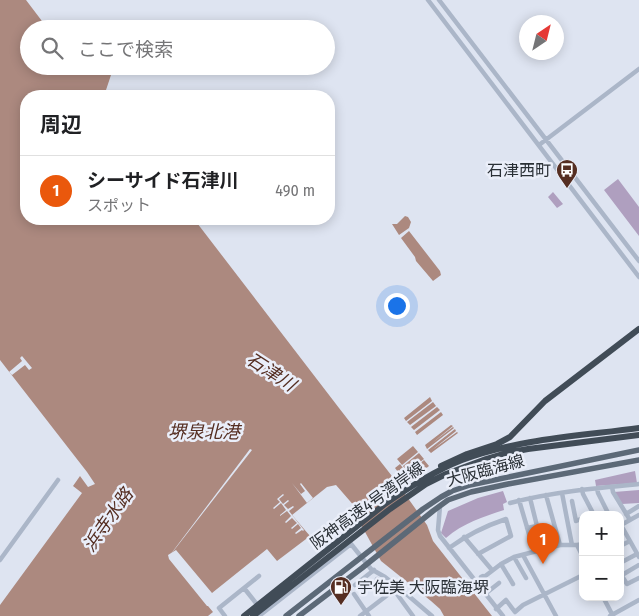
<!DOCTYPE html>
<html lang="ja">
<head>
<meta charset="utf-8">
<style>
	:root { --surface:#fff; --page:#f2f2f2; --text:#202124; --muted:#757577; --line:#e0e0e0; --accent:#ea580c }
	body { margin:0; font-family:"Fira Sans Condensed","Noto Sans JP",sans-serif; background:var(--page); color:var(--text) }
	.controls { position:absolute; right:15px; bottom:15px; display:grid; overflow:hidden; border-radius:10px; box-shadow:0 2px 12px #0003 }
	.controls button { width:45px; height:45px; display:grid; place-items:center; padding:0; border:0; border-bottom:1px solid var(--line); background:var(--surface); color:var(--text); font:25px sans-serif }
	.compass { position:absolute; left:519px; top:15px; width:45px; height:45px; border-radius:50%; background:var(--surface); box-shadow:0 2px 12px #0003; rotate:35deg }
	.you { position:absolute; left:396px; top:305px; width:18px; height:18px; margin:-12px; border:4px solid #fff; border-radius:50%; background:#1a73e8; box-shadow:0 0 0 8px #1a73e833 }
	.badge { display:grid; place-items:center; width:32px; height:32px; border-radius:50%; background:var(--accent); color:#fff; font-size:16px; font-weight:700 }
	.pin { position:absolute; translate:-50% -41px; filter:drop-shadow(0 1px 2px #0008) }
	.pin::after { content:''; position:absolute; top:26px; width:18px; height:15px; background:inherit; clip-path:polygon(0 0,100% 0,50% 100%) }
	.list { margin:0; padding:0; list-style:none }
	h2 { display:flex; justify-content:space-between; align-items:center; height:65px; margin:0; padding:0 20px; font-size:21px }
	h2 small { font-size:16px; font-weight:400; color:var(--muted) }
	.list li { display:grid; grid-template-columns:32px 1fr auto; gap:15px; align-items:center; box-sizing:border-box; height:70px; padding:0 20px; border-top:1px solid var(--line) }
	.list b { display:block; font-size:19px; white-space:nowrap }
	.list p { margin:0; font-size:16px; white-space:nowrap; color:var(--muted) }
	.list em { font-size:16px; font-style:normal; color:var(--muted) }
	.icon { flex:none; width:28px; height:28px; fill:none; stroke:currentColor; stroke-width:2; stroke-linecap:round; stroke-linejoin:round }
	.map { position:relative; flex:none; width:639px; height:616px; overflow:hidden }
	.search { position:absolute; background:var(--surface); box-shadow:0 2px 12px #0003; left:20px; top:20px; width:315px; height:55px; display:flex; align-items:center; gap:12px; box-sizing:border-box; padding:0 18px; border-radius:28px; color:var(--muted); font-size:19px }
	.panel { position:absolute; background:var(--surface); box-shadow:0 2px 12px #0003; left:20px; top:90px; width:315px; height:135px; border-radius:20px }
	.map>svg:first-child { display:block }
	.green { fill:#af9fbf }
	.water { fill:#ac897f }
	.pier { fill:#dee4f1 }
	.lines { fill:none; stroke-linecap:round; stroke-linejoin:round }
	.minor { stroke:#abb6c8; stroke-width:4.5 }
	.major { stroke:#5c6977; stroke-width:5.5 }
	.highway { stroke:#414c57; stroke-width:6 }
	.highway-bridge { stroke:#414c57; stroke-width:6 }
	.labels { text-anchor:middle; stroke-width:5; stroke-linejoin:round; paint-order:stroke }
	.poi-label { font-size:16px; fill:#2a3036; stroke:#eaeef9; text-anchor:end }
	.street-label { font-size:16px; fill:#2a3036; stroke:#eaeef9 }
	.water-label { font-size:18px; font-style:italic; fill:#552e22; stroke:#eaeef9 }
</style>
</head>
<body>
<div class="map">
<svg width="639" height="616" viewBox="0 0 639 616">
	<rect width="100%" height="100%" fill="#dee4f1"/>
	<path class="green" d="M 618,179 L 639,207 L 639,236 L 604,190 Z
		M 553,192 L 563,204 L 557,208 L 548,197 Z
		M 635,471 L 637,483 L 596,486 L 595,480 Z
		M 639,490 L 639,503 L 622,504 L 614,492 Z
		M 503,491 L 507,502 L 503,504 L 504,510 C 483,517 463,523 446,538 L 441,533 L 448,511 L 478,498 Z"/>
	<path class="water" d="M 0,0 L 26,0 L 48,29 L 29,29 L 29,66 L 86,66 L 90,71 L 96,66 L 114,66 L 104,96 L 26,96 L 26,219 L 194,219 L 339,408 L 395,480 L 427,525 L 433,541 L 492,616 L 444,616 L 440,609 L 431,601 L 381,561 L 354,512 L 356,508 L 336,485 L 327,487 L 292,515 L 310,536 L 277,561 L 267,549 L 212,593 L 176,550 L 168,555 L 169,559 L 207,606 L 208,606 L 213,612 L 208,616 L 0,616 L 0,605 L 82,493 L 73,486 L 80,476 L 88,487 L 95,484 L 87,472 L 0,360 Z
		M 405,216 L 408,217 L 411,222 L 409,228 L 399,235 L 392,224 L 397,224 Z
		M 409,231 L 440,271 L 441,275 L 433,281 L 416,261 L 415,257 L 401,238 Z
		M 430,397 L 432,401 L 406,421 L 404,418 Z
		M 433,402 L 436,406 L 410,425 L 407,422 Z
		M 437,407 L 440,410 L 414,430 L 411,427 Z
		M 441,412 L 443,415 L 417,435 L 415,432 Z
		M 451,425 L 453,426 L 432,443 L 453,427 L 454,428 L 427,449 L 425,445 Z
		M 455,429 L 456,431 L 432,450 L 457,432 L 458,433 L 431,453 L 428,450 Z
		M 413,446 L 418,452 L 402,465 L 397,459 Z
		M 419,453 L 424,459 L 407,472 L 403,466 Z
		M 424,460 L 429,466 L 413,479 L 408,473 Z
		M 400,464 L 412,480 L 407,484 L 395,468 Z"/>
	<path class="pier" d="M 22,356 L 32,368 L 29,370 L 25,365 L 12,375 L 9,372 L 22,361 L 20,358 Z
		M 250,449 L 252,450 L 175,549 L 170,555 Z
		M 292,483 L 301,494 L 305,491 L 300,484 L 301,483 L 313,498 L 307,503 Z
		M 283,494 L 284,495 L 279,499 L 283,504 L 288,500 L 289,501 L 284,505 L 288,509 L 293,506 L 294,507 L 289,511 L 304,530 L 303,531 L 302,530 L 296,534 L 295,533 L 301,528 L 298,524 L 292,529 L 291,528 L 297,523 L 292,518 L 286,523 L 285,522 L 291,516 L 287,511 L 280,516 L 280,515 L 286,510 L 281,503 L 274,509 L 273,508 L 280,502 L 277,499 Z"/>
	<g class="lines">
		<path class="minor" d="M 428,0 L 639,277
			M 439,0 L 639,261
			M 539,145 L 639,69
			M 612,487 L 613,492 L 630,520
			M 597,488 L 598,493 L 609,515
			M 582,489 L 583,494 L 594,515
			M 562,493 L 572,545
			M 546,495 L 560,545
			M 519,500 L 534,551
			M 572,501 L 576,521 L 583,518
			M 510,503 C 552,492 596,488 639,484
			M 440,506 L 438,530 L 440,536 L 503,616
			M 626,514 L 639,506
			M 639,515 L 621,525 L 639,557
			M 527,528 L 537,526 L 530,498
			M 464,537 L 492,570
			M 577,545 L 583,557
			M 620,546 L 630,541
			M 449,548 C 467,535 485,526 506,519 L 511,536 L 478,554
			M 523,555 L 556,616
			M 514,557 L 526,578
			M 0,560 L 58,480
			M 620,563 L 637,554
			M 501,564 L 513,584
			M 620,573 L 627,584 L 639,578
			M 622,575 L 639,565
			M 481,577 L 483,576 L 484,577 L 501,564 L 514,557 L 560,545 L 577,545 L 583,544
			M 377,579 L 394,590 L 413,616
			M 355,585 L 374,570
			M 244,588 L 259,607
			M 354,594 L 369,616
			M 485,594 L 499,583
			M 603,597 L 613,616
			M 496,609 L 506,600 L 515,612 L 523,605 L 583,575
			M 225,616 L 219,608 L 259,576
			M 259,616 L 351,544 L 371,569 L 385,577 L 404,592 L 432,616
			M 360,616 L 394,590
			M 610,616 L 639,600"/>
		<path class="major" d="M 286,616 L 423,509 L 441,497 L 452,491 L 470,485 L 639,450
			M 299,616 L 362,568 L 433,511 L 448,500 L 471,492 L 508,484 L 639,460"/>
		<path class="highway" d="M 441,466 L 467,454 L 497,444 L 510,437 L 545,401 L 639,329"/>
		<path class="highway-bridge" d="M 244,616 L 385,504 C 410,487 434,471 462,460 C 518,439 580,436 639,428
			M 253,616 L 390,509 L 426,484 L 446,474 L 486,459 L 506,453 L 528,449 L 639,435"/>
	</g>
	<defs>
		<g id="bus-pin" transform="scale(1.125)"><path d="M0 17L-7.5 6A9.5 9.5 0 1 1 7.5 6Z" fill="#552e22" stroke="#eaeef9"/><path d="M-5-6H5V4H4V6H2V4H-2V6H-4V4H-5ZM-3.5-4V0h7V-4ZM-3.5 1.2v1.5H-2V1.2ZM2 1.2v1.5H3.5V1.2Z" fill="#fff"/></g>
		<g id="fuel-pin" transform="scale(1.125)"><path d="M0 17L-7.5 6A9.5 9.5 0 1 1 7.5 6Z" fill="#552e22" stroke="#eaeef9"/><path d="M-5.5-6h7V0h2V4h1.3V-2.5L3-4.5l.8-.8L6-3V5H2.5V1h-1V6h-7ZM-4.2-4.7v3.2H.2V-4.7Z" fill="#fff"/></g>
	</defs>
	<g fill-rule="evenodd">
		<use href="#bus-pin" x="567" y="170"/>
		<use href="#fuel-pin" x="341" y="587"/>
	</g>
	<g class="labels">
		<g class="poi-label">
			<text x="551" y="176">石津西町</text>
			<text x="357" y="593" text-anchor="start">宇佐美 大阪臨海堺</text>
		</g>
		<g class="street-label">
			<text transform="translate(485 470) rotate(-15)" y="6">大阪臨海線</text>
			<text transform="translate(367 505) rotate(-36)" y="6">阪神高速4号湾岸線</text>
		</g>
		<g class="water-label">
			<text transform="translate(271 372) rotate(33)" y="6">石津川</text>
			<text x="204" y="438">堺泉北港</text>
			<text transform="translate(108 520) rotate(-55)" y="6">浜寺水路</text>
		</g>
	</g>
</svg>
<div class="controls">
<button>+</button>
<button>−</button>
</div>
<svg class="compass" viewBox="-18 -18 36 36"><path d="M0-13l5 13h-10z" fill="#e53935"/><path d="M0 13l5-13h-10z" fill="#757577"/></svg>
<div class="you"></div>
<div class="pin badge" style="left:543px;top:564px">1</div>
<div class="search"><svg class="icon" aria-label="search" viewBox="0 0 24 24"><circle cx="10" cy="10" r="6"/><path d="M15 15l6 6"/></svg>ここで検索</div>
<section class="panel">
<h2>周辺<small></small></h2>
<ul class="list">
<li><span class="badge">1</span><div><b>シーサイド石津川</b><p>スポット</p></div><em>490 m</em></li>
</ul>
</section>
</div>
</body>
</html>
